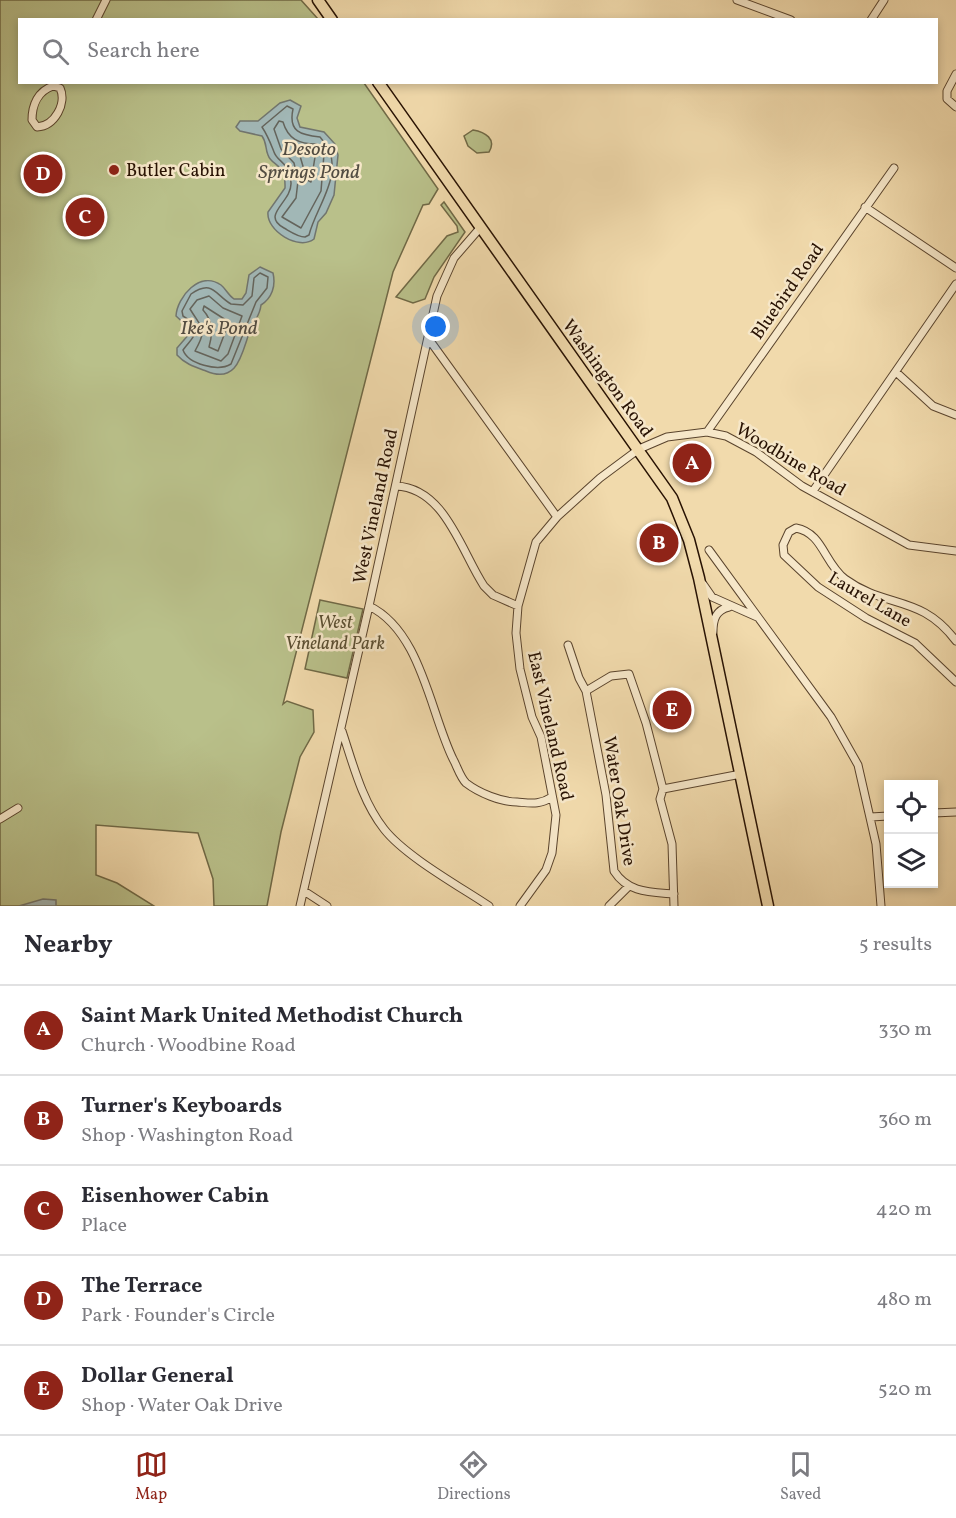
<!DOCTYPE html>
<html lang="en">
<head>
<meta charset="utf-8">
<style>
	:root { --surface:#fff; --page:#f7f7f7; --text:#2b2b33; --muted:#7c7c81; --line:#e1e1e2; --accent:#8f2418 }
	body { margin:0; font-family:Vollkorn,serif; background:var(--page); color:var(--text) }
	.controls { position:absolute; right:18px; bottom:18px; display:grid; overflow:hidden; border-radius:0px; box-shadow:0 3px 9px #0003 }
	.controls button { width:54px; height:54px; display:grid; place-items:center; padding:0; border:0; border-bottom:2px solid var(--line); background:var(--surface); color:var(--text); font:30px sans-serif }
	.you { position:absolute; left:436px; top:327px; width:21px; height:21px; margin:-15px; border:4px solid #fff; border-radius:50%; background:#1a73e8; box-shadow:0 0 0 9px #1a73e833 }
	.badge { display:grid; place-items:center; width:39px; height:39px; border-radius:50%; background:var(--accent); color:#fff; font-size:20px; font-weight:700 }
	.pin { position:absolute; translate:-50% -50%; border:3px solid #fff; box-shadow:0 2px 6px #0006 }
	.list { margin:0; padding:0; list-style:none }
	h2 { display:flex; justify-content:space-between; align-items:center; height:78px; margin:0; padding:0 24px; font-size:26px }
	h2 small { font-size:20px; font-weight:400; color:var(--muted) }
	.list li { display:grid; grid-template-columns:39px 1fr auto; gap:18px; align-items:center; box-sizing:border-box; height:90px; padding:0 24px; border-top:2px solid var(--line) }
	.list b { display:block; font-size:22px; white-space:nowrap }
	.list p { margin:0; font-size:20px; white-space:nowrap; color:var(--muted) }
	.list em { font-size:20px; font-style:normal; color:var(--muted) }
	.icon { flex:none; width:33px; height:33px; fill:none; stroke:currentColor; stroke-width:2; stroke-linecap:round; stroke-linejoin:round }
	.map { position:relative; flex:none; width:956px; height:906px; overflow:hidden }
	.search { position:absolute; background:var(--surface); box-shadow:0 3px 9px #0003; left:18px; right:18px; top:18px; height:66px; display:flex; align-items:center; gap:15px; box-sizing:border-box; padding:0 21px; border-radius:0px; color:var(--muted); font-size:22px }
	.sheet { height:528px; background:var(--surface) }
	nav { display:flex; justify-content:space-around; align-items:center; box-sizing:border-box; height:84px; border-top:2px solid var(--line); background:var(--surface); font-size:16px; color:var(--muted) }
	nav a { display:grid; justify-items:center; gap:3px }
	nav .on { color:var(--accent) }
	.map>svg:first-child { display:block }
	.green { fill:#b9c08a; stroke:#706946; stroke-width:1.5 }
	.water { fill:#a1b7b6; stroke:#71756e; stroke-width:1.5 }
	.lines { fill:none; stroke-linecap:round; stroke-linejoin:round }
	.shore { stroke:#64645c; stroke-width:1.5 }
	.street-casing { stroke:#5a442d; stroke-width:9 }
	.primary-casing { stroke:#281203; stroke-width:13 }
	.street { stroke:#f6e7c9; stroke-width:7 }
	.primary { stroke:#f1daac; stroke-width:10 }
	.poi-dot { fill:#8f2418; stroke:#f6e7c9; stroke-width:2 }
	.labels { text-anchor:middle; stroke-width:5; stroke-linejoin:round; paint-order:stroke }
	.poi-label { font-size:18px; fill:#281203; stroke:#f6e7c9; text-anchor:start }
	.street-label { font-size:18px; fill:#281203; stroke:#f6e7c9 }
	.park-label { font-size:18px; font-style:italic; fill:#5b4f32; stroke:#f6e7c9 }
	.water-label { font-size:20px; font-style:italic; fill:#524c42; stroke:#f6e7c9 }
</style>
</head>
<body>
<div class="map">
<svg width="956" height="906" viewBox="0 0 956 906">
	<rect width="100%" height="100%" fill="#f1daac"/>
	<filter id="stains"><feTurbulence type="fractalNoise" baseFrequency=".00333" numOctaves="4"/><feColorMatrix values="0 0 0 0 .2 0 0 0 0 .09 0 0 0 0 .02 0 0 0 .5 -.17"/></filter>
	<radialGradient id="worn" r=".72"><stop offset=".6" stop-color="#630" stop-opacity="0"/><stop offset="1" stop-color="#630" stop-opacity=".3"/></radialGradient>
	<path class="green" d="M 0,0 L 301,0 L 318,19 L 20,20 L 20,82 L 364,83 L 438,189 L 429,204 L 423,205 L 393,272 L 283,704 L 287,701 L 313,710 L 314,732 L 300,757 L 281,832 L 267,906 L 214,906 L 213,879 L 198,833 L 96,825 L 96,875 L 117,883 L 154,906 L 0,906 Z
		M 473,130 C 485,132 497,139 489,152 L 477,153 L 468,146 L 464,136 Z
		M 444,202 L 465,232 L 434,277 L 425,299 L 413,303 L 396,297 L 447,236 L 458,232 L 457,226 L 441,205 Z
		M 320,600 L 363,609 L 347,678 L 305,669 Z"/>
	<path class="water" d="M 290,100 L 301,106 L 297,118 L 300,127 L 324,132 L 335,144 L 338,155 L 334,195 L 326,213 L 318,222 L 314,239 C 299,251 266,231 268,212 L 285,188 C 286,162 272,167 268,155 C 265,148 267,143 262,136 L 240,131 L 236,127 L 240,121 L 258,121 L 280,103 Z
		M 260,267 L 273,273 C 276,286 272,298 261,305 C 260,315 256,318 252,326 C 242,347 241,386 206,371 C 195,367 185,364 177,355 L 177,348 L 190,333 L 189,328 L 176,316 C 177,297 200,270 221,285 C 226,289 228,295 234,299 L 242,299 L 246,293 L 249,275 Z
		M 43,899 L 56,900 L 56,906 L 19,906 Z"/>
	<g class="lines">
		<path class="shore" d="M 287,106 L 293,109 C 288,132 301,135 320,137 C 350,169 317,203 309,235 L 305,237 C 298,237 291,232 284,228 C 260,215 292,202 291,183 C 290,162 277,162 274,152 C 270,142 268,136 262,127 Z
			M 279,121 L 283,122 C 288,139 299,144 316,144 L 324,154 L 321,191 L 301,228 L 282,217 L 296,198 L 298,181 L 294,163 L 281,149 L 274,129 Z
			M 303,152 L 312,153 L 315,157 L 311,182 L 307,180 L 300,156 Z
			M 260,273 L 268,277 L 267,288 L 256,302 L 231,364 C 218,372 188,364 183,350 C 193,336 206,330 183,316 L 182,311 L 191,294 C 213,279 215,295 231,304 L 243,305 L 252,296 L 254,278 Z
			M 209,296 L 223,308 L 242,316 L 228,354 L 221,361 L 195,351 C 208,328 202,329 190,309 L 197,300 Z
			M 204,306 L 229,322 L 218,351 L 209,347 C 213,333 213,321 203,310 Z"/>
		<g class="street-casing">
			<path id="street" d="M 737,0 L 791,20
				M 96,20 L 106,0
				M 871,20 L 884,0
				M 956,74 L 947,91 L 947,99 L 956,107
				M 53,86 L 60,88 C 67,103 55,126 37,127 L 32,120 C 32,105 38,91 53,86 Z
				M 865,207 L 956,268
				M 428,338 L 557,517
				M 896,372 L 933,406 L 956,415
				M 707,432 L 894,168
				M 396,486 C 445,488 461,551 484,586 L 493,595 L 518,606
				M 813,491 L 956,284
				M 709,550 L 831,717 L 858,765 L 876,844 L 881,906
				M 703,584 L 712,597 L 757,617
				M 369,606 C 421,631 430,712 453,759 C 457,766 460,777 466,783 C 479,793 501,802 517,802 C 531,803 540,805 552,797
				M 713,632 C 713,619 716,610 729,607
				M 956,641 C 921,594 886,609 845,579 C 824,563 823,533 796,528 L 789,532 L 783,545 L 784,555 L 818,587 L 866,618 L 915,643 L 956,682
				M 568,645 L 579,678 L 586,691
				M 342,731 C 353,764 362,801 384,829 C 405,856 459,886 489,906
				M 663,789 L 646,723 L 629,674 L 611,676 L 586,691 L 606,795 L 614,871 C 628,893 650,892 674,894
				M 934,813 L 956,812
				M 871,817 L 888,816
				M 0,819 L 18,808
				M 304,891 L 327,906
				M 300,906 L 369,606 L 437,296 L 454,258 L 480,228
				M 520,906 L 546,870 L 552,853 L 556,815 L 541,737 L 532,717 L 520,669 L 516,633 L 518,606 L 536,542 L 557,517 L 600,478 L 639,449 L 667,437 L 707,432 L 726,436 L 756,452 L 802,486 L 909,545 L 956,551
				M 609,906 L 628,887
				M 674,906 L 672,844 L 660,799 L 663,789 L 741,774"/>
		</g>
		<g class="primary-casing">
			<path id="primary" d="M 318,0 L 332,20
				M 378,82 L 672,498 L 689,540 L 699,578 L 768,906"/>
		</g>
		<use href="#street" class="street"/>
		<use href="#primary" class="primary"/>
	</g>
	<circle class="poi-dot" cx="114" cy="170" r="6"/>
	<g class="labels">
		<g class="poi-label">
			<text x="126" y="176">Butler Cabin</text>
		</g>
		<g class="street-label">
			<text transform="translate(787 291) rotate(-55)" y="6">Bluebird Road</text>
			<text transform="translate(608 378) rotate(54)" y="6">Washington Road</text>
			<text transform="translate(791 459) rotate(31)" y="6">Woodbine Road</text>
			<text transform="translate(375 506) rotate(-78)" y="6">West Vineland Road</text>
			<text transform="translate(870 599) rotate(30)" y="6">Laurel Lane</text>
			<text transform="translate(551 726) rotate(77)" y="6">East Vineland Road</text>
			<text transform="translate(620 801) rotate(81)" y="6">Water Oak Drive</text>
		</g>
		<g class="park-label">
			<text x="335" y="628">West<tspan x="335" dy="21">Vineland Park</tspan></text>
		</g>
		<g class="water-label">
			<text x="309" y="155">Desoto<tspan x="309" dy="23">Springs Pond</tspan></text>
			<text x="219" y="334">Ike's Pond</text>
		</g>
	</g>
	<rect width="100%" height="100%" filter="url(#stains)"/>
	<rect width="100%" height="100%" fill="url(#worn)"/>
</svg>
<div class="controls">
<button><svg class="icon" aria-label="locate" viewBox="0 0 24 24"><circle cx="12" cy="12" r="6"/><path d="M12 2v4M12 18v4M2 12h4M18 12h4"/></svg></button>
<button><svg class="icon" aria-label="layers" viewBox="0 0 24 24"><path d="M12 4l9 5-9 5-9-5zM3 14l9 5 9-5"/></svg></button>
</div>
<div class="you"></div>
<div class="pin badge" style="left:692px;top:463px">A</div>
<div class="pin badge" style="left:659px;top:543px">B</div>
<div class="pin badge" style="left:85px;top:217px">C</div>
<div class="pin badge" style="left:43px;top:174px">D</div>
<div class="pin badge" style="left:672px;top:710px">E</div>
<div class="search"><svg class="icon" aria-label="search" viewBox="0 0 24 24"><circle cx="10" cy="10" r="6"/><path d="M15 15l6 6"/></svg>Search here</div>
</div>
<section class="sheet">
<h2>Nearby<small>5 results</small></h2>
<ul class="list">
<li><span class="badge">A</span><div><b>Saint Mark United Methodist Church</b><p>Church · Woodbine Road</p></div><em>330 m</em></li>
<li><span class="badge">B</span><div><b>Turner's Keyboards</b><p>Shop · Washington Road</p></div><em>360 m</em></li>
<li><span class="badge">C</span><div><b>Eisenhower Cabin</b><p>Place</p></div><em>420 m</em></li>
<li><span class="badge">D</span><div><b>The Terrace</b><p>Park · Founder's Circle</p></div><em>480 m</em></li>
<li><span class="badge">E</span><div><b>Dollar General</b><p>Shop · Water Oak Drive</p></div><em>520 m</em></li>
</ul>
</section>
<nav>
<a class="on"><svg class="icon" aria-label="map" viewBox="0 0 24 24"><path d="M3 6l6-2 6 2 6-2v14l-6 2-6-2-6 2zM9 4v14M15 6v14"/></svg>Map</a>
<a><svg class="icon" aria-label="directions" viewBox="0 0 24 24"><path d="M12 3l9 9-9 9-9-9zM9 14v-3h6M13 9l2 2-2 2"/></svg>Directions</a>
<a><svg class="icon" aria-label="saved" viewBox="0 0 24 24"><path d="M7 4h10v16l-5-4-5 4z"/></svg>Saved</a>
</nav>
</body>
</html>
